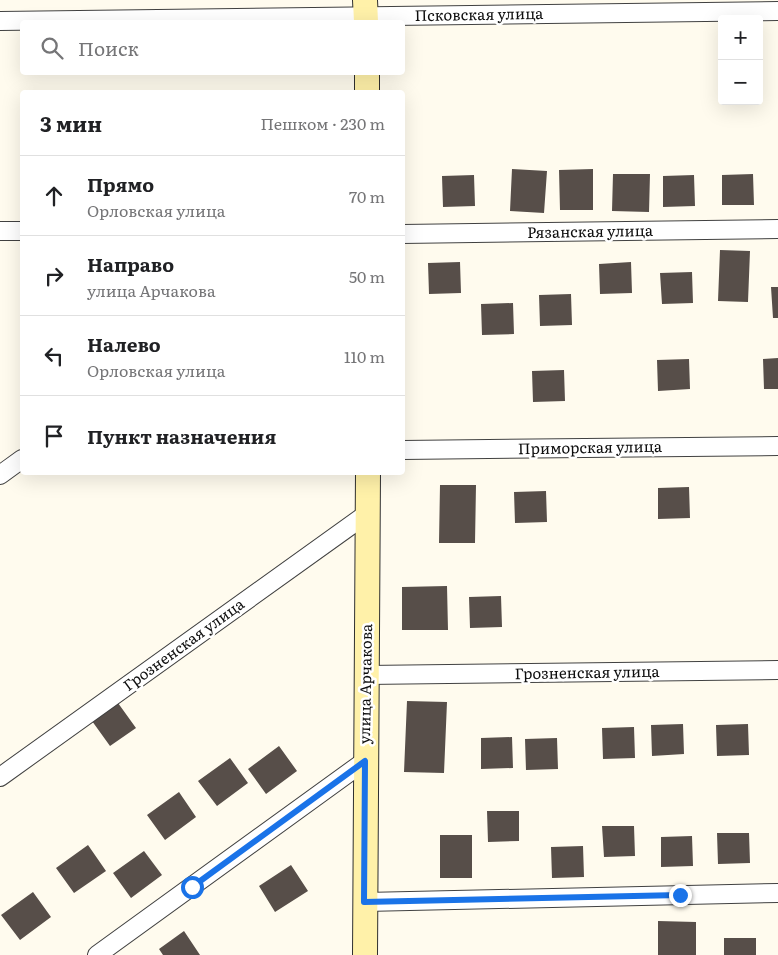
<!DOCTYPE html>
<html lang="ru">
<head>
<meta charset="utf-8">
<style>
	:root { --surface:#fff; --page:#f6f6f6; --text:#202124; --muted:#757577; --line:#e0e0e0 }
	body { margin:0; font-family:Literata,serif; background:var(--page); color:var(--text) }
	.controls { position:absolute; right:15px; top:15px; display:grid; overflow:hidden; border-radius:5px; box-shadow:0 5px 20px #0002 }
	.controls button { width:45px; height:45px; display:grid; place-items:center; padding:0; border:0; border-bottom:1px solid var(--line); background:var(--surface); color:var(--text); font:25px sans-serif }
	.stop { position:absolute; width:15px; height:15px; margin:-11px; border:4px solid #1a73e8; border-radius:50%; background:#fff }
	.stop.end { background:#1a73e8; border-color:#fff; box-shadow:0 1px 5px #0008 }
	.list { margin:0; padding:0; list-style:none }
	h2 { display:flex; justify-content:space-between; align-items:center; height:65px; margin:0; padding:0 20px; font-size:21px }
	h2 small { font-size:16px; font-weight:400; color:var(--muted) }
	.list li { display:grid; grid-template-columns:32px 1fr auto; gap:15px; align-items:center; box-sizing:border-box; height:80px; padding:0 20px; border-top:1px solid var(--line) }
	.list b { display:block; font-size:19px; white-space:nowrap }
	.list p { margin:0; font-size:16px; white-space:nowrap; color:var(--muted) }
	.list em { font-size:16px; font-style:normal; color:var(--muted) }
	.icon { flex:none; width:28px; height:28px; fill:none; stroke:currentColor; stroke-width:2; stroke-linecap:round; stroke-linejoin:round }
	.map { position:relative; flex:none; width:778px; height:955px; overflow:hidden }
	.search { position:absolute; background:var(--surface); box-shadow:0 5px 20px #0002; left:20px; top:20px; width:385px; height:55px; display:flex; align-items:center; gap:12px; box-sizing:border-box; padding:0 18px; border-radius:5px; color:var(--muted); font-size:19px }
	.panel { position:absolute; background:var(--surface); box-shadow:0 5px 20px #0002; left:20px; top:90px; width:385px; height:385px; border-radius:5px }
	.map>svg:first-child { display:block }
	.building { fill:#574e49 }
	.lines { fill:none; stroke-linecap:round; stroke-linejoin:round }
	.street-casing { stroke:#414141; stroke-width:20 }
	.secondary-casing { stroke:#303030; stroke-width:26 }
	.street { stroke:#fff; stroke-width:18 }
	.secondary { stroke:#fff1a9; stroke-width:24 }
	.route { stroke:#1a73e8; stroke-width:6 }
	.labels { text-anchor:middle; stroke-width:5; stroke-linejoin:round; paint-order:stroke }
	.street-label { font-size:15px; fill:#0e0e0e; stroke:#fff }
</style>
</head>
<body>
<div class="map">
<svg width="778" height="955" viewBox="0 0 778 955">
	<rect width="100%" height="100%" fill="#fffbee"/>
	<path class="building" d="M 512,169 L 547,171 L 544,213 L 510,211 Z
		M 593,169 L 593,210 L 560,210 L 559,170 Z
		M 613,174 L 650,174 L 649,212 L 612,211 Z
		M 753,174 L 754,205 L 722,205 L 722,175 Z
		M 474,175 L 475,206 L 443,207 L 442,176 Z
		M 694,175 L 695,206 L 663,207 L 663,176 Z
		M 720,250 L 750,251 L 748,302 L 718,301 Z
		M 460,262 L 461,293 L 429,294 L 428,263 Z
		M 631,262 L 632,293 L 600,294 L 599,264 Z
		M 692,272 L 693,303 L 662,304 L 660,273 Z
		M 771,287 L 778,287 L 778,318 L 773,318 Z
		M 571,294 L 572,325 L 540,326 L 539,295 Z
		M 513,303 L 514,334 L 482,335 L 481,304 Z
		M 778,358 L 778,389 L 764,389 L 763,359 Z
		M 689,359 L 690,389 L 658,391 L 657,360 Z
		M 564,370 L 565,401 L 533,402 L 532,371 Z
		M 440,485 L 476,485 L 475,543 L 439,543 Z
		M 689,487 L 690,518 L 658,519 L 658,488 Z
		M 546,491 L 547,522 L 515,523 L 514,492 Z
		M 447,586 L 448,630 L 402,630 L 402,587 Z
		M 501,596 L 502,627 L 470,628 L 469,597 Z
		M 407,701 L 447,702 L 444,773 L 404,772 Z
		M 118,703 L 136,728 L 110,746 L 92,721 Z
		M 683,724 L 684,754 L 652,756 L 651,725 Z
		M 748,724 L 749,755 L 717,756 L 716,725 Z
		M 634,727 L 635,758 L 603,759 L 602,728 Z
		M 512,737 L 513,768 L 481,769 L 481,738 Z
		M 557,738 L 558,769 L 526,770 L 525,739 Z
		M 279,746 L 297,771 L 266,794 L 248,769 Z
		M 230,758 L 248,783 L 217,806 L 198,781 Z
		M 179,792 L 196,817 L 165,840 L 147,815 Z
		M 487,811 L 519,811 L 519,841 L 488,842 Z
		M 602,826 L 634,826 L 635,856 L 604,857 Z
		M 717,833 L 749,833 L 750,863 L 718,864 Z
		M 440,835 L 472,835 L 472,878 L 440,878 Z
		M 692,836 L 693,866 L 661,867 L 661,837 Z
		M 88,845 L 106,871 L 74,893 L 56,868 Z
		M 583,846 L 584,877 L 552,878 L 551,847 Z
		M 144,851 L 162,875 L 131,898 L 113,873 Z
		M 291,865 L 308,891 L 275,912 L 259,886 Z
		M 33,892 L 51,917 L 20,940 L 1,915 Z
		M 658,921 L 696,922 L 696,955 L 658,955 Z
		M 184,931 L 200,955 L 163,955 L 159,949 Z
		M 724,938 L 756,938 L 756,955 L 724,955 Z"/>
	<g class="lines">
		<g class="street-casing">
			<path id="street" d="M 0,21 L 778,11
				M 0,231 L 22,231
				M 402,234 L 778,229
				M 402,450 L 778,446
				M 0,475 L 22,459
				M 366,675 L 778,670
				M 0,777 L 368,513
				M 365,902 L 778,893
				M 97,955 L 365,761"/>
		</g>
		<g class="secondary-casing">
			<path id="secondary" d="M 365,0 L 366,22
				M 367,72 L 367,92
				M 365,955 L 368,472"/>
		</g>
		<use href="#street" class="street"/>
		<use href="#secondary" class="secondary"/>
	</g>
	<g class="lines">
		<path class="route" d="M 192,887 L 365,761 L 364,902 L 680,895"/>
	</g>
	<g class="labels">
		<g class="street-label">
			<text transform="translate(479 15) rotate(-1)" y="5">Псковская улица</text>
			<text transform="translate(590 232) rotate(-1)" y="5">Рязанская улица</text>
			<text transform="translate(590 448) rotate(-1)" y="5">Приморская улица</text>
			<text transform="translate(184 645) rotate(-36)" y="5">Грозненская улица</text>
			<text transform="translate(587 673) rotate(-1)" y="5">Грозненская улица</text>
			<text transform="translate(366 684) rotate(-89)" y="5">улица Арчакова</text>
		</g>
	</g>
</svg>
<div class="controls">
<button>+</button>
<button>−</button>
</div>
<div class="stop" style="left:192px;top:887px"></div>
<div class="stop end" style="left:680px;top:895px"></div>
<div class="search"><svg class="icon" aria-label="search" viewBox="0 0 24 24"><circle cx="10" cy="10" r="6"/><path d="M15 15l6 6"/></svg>Поиск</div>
<section class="panel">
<h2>3 мин<small>Пешком · 230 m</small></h2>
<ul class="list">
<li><svg class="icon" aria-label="ahead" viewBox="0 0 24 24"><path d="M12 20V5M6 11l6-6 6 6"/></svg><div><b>Прямо</b><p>Орловская улица</p></div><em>70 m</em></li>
<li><svg class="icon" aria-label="right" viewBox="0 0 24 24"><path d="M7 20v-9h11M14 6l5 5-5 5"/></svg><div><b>Направо</b><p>улица Арчакова</p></div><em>50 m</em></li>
<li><svg class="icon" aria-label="left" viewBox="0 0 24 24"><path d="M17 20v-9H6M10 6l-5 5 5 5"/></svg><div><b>Налево</b><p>Орловская улица</p></div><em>110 m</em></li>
<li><svg class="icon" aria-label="arrive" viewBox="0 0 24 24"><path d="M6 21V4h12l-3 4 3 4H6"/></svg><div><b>Пункт назначения</b></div></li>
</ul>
</section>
</div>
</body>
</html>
